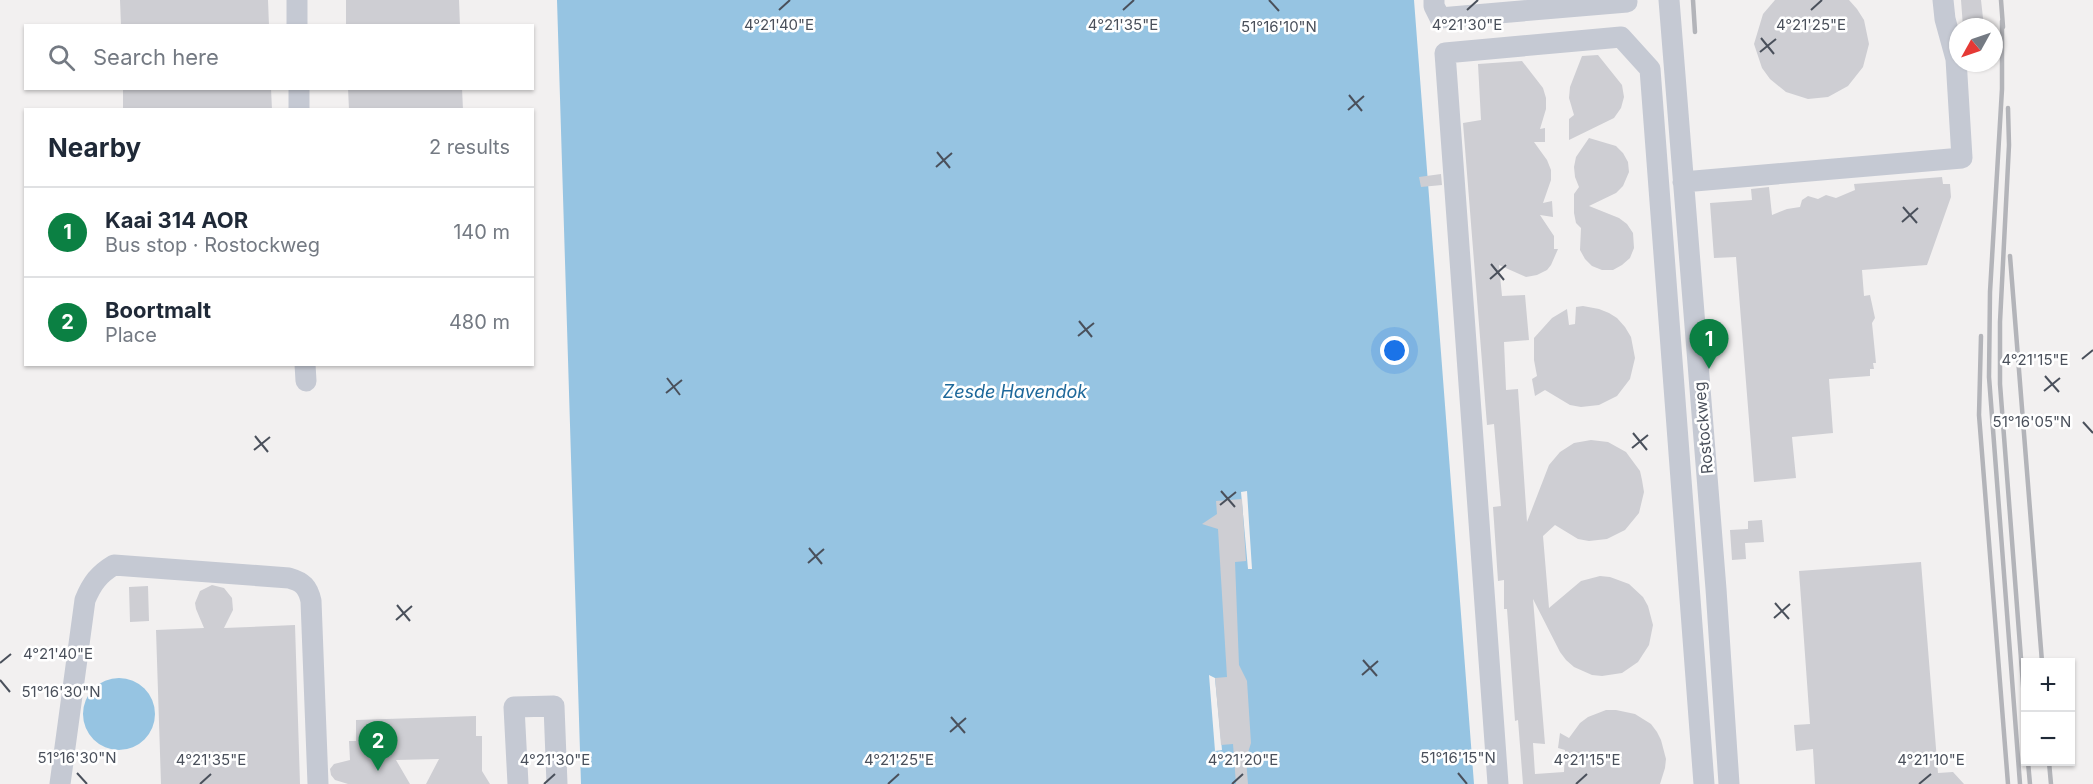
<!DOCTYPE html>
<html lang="en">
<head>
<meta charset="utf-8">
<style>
	:root { --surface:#fff; --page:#f2f2f3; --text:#1f2937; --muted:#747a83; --line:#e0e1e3; --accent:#0b8043 }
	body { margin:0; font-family:Inter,sans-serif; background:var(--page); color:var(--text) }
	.controls { position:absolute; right:18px; bottom:18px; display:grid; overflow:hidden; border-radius:0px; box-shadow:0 2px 4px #0004 }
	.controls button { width:54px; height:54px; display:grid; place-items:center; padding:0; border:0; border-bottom:2px solid var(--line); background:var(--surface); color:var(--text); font:30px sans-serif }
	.compass { position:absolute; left:1949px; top:18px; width:54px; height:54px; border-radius:50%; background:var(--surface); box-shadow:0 2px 4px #0004; rotate:230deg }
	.you { position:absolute; left:1395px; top:351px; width:21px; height:21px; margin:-15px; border:4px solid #fff; border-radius:50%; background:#1a73e8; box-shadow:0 0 0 9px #1a73e833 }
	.badge { display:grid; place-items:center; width:39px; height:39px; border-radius:50%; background:var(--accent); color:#fff; font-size:20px; font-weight:700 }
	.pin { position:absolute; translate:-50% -50px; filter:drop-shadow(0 2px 3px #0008) }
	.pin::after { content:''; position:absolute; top:32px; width:21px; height:18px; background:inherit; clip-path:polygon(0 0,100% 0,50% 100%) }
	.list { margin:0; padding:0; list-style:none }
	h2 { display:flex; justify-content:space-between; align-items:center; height:78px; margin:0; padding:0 24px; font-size:26px }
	h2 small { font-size:20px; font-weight:400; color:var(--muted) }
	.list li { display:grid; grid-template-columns:39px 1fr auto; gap:18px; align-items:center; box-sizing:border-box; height:90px; padding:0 24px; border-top:2px solid var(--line) }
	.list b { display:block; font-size:22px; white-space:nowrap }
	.list p { margin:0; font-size:20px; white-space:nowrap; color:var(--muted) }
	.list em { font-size:20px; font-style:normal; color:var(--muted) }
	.icon { flex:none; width:33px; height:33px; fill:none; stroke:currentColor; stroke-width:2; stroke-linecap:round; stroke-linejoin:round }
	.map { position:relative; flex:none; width:2093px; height:784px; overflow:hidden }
	.search { position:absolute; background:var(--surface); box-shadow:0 2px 4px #0004; left:24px; top:24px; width:510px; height:66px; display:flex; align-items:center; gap:15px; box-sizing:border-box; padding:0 21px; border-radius:0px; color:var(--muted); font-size:22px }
	.panel { position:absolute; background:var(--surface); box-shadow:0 2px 4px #0004; left:24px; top:108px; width:510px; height:258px; border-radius:0px }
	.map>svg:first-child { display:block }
	.water { fill:#96c4e2 }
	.pier { fill:#f2f0f0 }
	.building { fill:#ceced3 }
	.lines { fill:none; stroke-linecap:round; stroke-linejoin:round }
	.minor { stroke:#c5c9d3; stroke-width:21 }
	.rail { stroke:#b3b4b9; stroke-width:4.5 }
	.ticks { fill:none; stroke:#4a505b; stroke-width:2 }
	.labels { text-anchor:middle; stroke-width:5; stroke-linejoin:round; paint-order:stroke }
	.street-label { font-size:16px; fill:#4a505b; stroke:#fff }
	.water-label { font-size:18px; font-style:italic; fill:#1e689a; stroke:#fff }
	.ticks-label { font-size:15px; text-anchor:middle; fill:#4a505b; stroke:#fff; stroke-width:5; stroke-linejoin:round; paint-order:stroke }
</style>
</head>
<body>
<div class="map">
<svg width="2093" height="784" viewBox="0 0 2093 784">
	<rect width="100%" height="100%" fill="#f2f0f0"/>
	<path class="water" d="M 557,0 L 1414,0 L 1474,784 L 581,784 Z
		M83 714a36 36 0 1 1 72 0a36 36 0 1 1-72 0Z"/>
	<path class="pier" d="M 1247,491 L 1252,569 L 1248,569 L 1241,492 Z
		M 1209,675 L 1215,678 L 1222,750 L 1215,751 Z"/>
	<path class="building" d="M 120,0 L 268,0 L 269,26 L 121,26 Z
		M 346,0 L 459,0 L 460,26 L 346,26 Z
		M 1775,0 L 1849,0 L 1857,9 L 1864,20 L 1869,44 L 1863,67 L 1848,86 L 1828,97 L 1808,99 L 1786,92 L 1770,79 L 1762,68 L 1754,44 L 1763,14 Z
		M 1961,0 L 1981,0 L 1984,27 L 1963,27 Z
		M 1598,55 L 1622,85 L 1624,97 L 1621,108 L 1614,118 L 1569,140 L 1569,119 L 1574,115 L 1569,98 L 1570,87 L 1582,56 Z
		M 1522,61 L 1543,88 L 1546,98 L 1546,109 L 1540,129 L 1545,128 L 1545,142 L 1534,142 L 1547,160 L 1551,170 L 1551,180 L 1543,203 L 1552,201 L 1553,217 L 1540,215 L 1554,236 L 1554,249 L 1558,249 L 1551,265 L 1547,270 L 1537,275 L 1526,277 L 1499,265 L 1502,296 L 1525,295 L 1529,340 L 1504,342 L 1506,390 L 1518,389 L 1527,522 L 1549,465 L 1560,452 L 1574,443 L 1591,440 L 1608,442 L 1626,452 L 1640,471 L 1642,480 L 1644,492 L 1639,513 L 1625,530 L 1607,539 L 1589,541 L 1578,539 L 1555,525 L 1543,536 L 1549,608 L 1581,581 L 1600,576 L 1610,577 L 1629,584 L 1643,597 L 1648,606 L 1653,625 L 1649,645 L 1638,662 L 1622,673 L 1602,676 L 1592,675 L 1574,667 L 1566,660 L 1560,652 L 1533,599 L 1545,744 L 1533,743 L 1535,774 L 1564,772 L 1565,750 L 1558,748 L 1560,733 L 1569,738 L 1580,723 L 1588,717 L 1606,710 L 1616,710 L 1635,714 L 1651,724 L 1657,732 L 1661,740 L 1666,759 L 1665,768 L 1660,784 L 1523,784 L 1518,720 L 1515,721 L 1507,609 L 1504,609 L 1504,580 L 1498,581 L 1493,507 L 1501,506 L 1494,424 L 1487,425 L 1463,123 L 1481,120 L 1478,64 Z
		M 123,88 L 271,88 L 272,110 L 123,110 Z
		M 348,88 L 462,88 L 463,110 L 349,110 Z
		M 1589,138 L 1616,146 L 1623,153 L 1628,162 L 1629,172 L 1623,186 L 1616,193 L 1589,206 L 1619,218 L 1627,224 L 1633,233 L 1634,248 L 1630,258 L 1622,265 L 1613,270 L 1602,270 L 1592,266 L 1585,259 L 1580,250 L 1581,228 L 1576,223 L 1574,213 L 1574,194 L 1579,187 L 1575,177 L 1574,167 L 1576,157 Z
		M 1441,174 L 1442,185 L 1421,187 L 1419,177 Z
		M 1942,177 L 1943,184 L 1950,184 L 1951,197 L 1927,265 L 1862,270 L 1864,296 L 1870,295 L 1875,318 L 1872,323 L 1876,363 L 1873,363 L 1874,369 L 1870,369 L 1870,376 L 1829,379 L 1833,433 L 1792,437 L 1796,478 L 1754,482 L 1736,257 L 1714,258 L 1710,203 L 1752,200 L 1751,189 L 1769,187 L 1772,215 L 1787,209 L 1800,207 L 1802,200 L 1808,196 L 1818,199 L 1826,195 L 1836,198 L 1855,190 L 1854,184 Z
		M 1583,306 L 1599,309 L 1609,313 L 1617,318 L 1625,327 L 1631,337 L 1635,358 L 1630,379 L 1617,396 L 1599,405 L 1581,407 L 1570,405 L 1545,390 L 1535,396 L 1532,379 L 1537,376 L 1534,360 L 1534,338 L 1552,318 L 1567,309 L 1569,325 L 1575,324 L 1576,307 Z
		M 1242,499 L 1246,561 L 1235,562 L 1239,665 L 1247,681 L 1251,743 L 1246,759 L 1248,784 L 1236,784 L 1233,744 L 1221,745 L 1215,678 L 1227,677 L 1218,529 L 1202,524 L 1217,514 L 1216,501 Z
		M 1762,520 L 1764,542 L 1745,543 L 1746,559 L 1732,560 L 1730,530 L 1748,529 L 1748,521 Z
		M 1921,562 L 1938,773 L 1953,772 L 1964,784 L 1815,784 L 1813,749 L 1796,751 L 1794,725 L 1810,724 L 1799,571 Z
		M 212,585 L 224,588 L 232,598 L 233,610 L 224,628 L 295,625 L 300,784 L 161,784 L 156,630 L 204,628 L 196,609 L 195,603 L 200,591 Z
		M 148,586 L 149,621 L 130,622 L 129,587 Z
		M 476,716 L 476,736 L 482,736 L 482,771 L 490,784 L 426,784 L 439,759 L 396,760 L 410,784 L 348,784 L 335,780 L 331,775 L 330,769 L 334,764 L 350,760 L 349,741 L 356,741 L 356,720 Z"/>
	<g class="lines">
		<path class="minor" d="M 297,0 L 297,26
			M 1434,0 L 1434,6 L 1440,18 L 1627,2
			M 1669,0 L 1716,589 L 1729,784
			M 299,88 L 299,110
			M 1683,182 L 1962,158 L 1956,59 L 1945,19 L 1943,0
			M 305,364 L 306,381
			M 60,784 L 85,600 C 92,583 99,574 114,565 L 289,578 C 303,582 308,587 311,601 L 318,784
			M 518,784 L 514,707 L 554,706 L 557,784
			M 1498,784 L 1445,53 L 1621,37 L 1650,69 L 1704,784"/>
		<path class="rail" d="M 1693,0 L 1695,32
			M 2001,0 L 2003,27
			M 2002,21 L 2002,89 L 1990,292 L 1989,377 L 2020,784
			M 2008,108 L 2009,145 L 2000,322 L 2000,384 L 2026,724
			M 2010,256 L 2042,662
			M 1981,336 L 1979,415 L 2008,784
			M 2028,762 L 2030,784
			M 2049,762 L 2051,784"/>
	</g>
	<path class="ticks" d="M 1269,0 L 1279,11M 779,10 L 790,0M 1123,10 L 1134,0M 1467,10 L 1478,0M 1811,10 L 1822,0M 1761,38 L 1774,54M 1760,52 L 1776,39M 1349,95 L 1362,111M 1348,110 L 1364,96M 937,152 L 950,168M 936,167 L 952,153M 1903,207 L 1917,223M 1902,222 L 1918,208M 1491,264 L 1504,280M 1490,279 L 1506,265M 1079,321 L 1092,337M 1078,336 L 1094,323M 2082,359 L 2093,350M 2045,376 L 2059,392M 667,378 L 680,395M 2044,391 L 2060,378M 666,393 L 682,380M 2083,422 L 2093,433M 1633,433 L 1647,450M 255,436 L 268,452M 1632,448 L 1648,435M 254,450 L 270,437M 1221,491 L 1235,507M 1220,505 L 1236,492M 809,548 L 822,564M 808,563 L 824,549M 1775,603 L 1789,619M 397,605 L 410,621M 1774,618 L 1790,604M 396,620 L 412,606M 1363,660 L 1377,676M 0,663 L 11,654M 1362,675 L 1378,661M 0,680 L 10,692M 951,717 L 965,733M 950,732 L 966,718M 77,773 L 87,784M 1458,773 L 1467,784M 200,784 L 211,774M 544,784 L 555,774M 888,784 L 899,774M 1232,784 L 1243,774M 1576,784 L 1587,774M 1919,784 L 1931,774"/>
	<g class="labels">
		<g class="street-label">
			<text transform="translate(1703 428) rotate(-95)" y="6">Rostockweg</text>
		</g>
		<g class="water-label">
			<text x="1015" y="398">Zesde Havendok</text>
		</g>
	</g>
	<g class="ticks-label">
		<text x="779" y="30">4°21'40"E</text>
		<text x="1123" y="30">4°21'35"E</text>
		<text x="1467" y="30">4°21'30"E</text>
		<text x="1811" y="30">4°21'25"E</text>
		<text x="1279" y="32">51°16'10"N</text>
		<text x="2035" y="365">4°21'15"E</text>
		<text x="2032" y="427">51°16'05"N</text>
		<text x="58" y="659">4°21'40"E</text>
		<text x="61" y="697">51°16'30"N</text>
		<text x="77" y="763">51°16'30"N</text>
		<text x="1458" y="763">51°16'15"N</text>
		<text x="211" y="765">4°21'35"E</text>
		<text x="555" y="765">4°21'30"E</text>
		<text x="899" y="765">4°21'25"E</text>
		<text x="1243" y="765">4°21'20"E</text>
		<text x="1587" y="765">4°21'15"E</text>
		<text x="1931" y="765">4°21'10"E</text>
	</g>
</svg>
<div class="controls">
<button>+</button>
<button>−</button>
</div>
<svg class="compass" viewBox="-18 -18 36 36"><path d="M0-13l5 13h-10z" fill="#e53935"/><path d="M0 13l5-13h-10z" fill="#747a83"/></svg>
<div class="you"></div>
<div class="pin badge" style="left:1709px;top:369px">1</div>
<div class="pin badge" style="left:378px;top:771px">2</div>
<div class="search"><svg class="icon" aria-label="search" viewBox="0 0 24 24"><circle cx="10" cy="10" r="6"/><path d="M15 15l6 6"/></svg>Search here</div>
<section class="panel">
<h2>Nearby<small>2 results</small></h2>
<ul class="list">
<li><span class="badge">1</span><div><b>Kaai 314 AOR</b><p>Bus stop · Rostockweg</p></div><em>140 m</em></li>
<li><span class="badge">2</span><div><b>Boortmalt</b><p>Place</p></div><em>480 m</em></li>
</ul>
</section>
</div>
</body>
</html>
